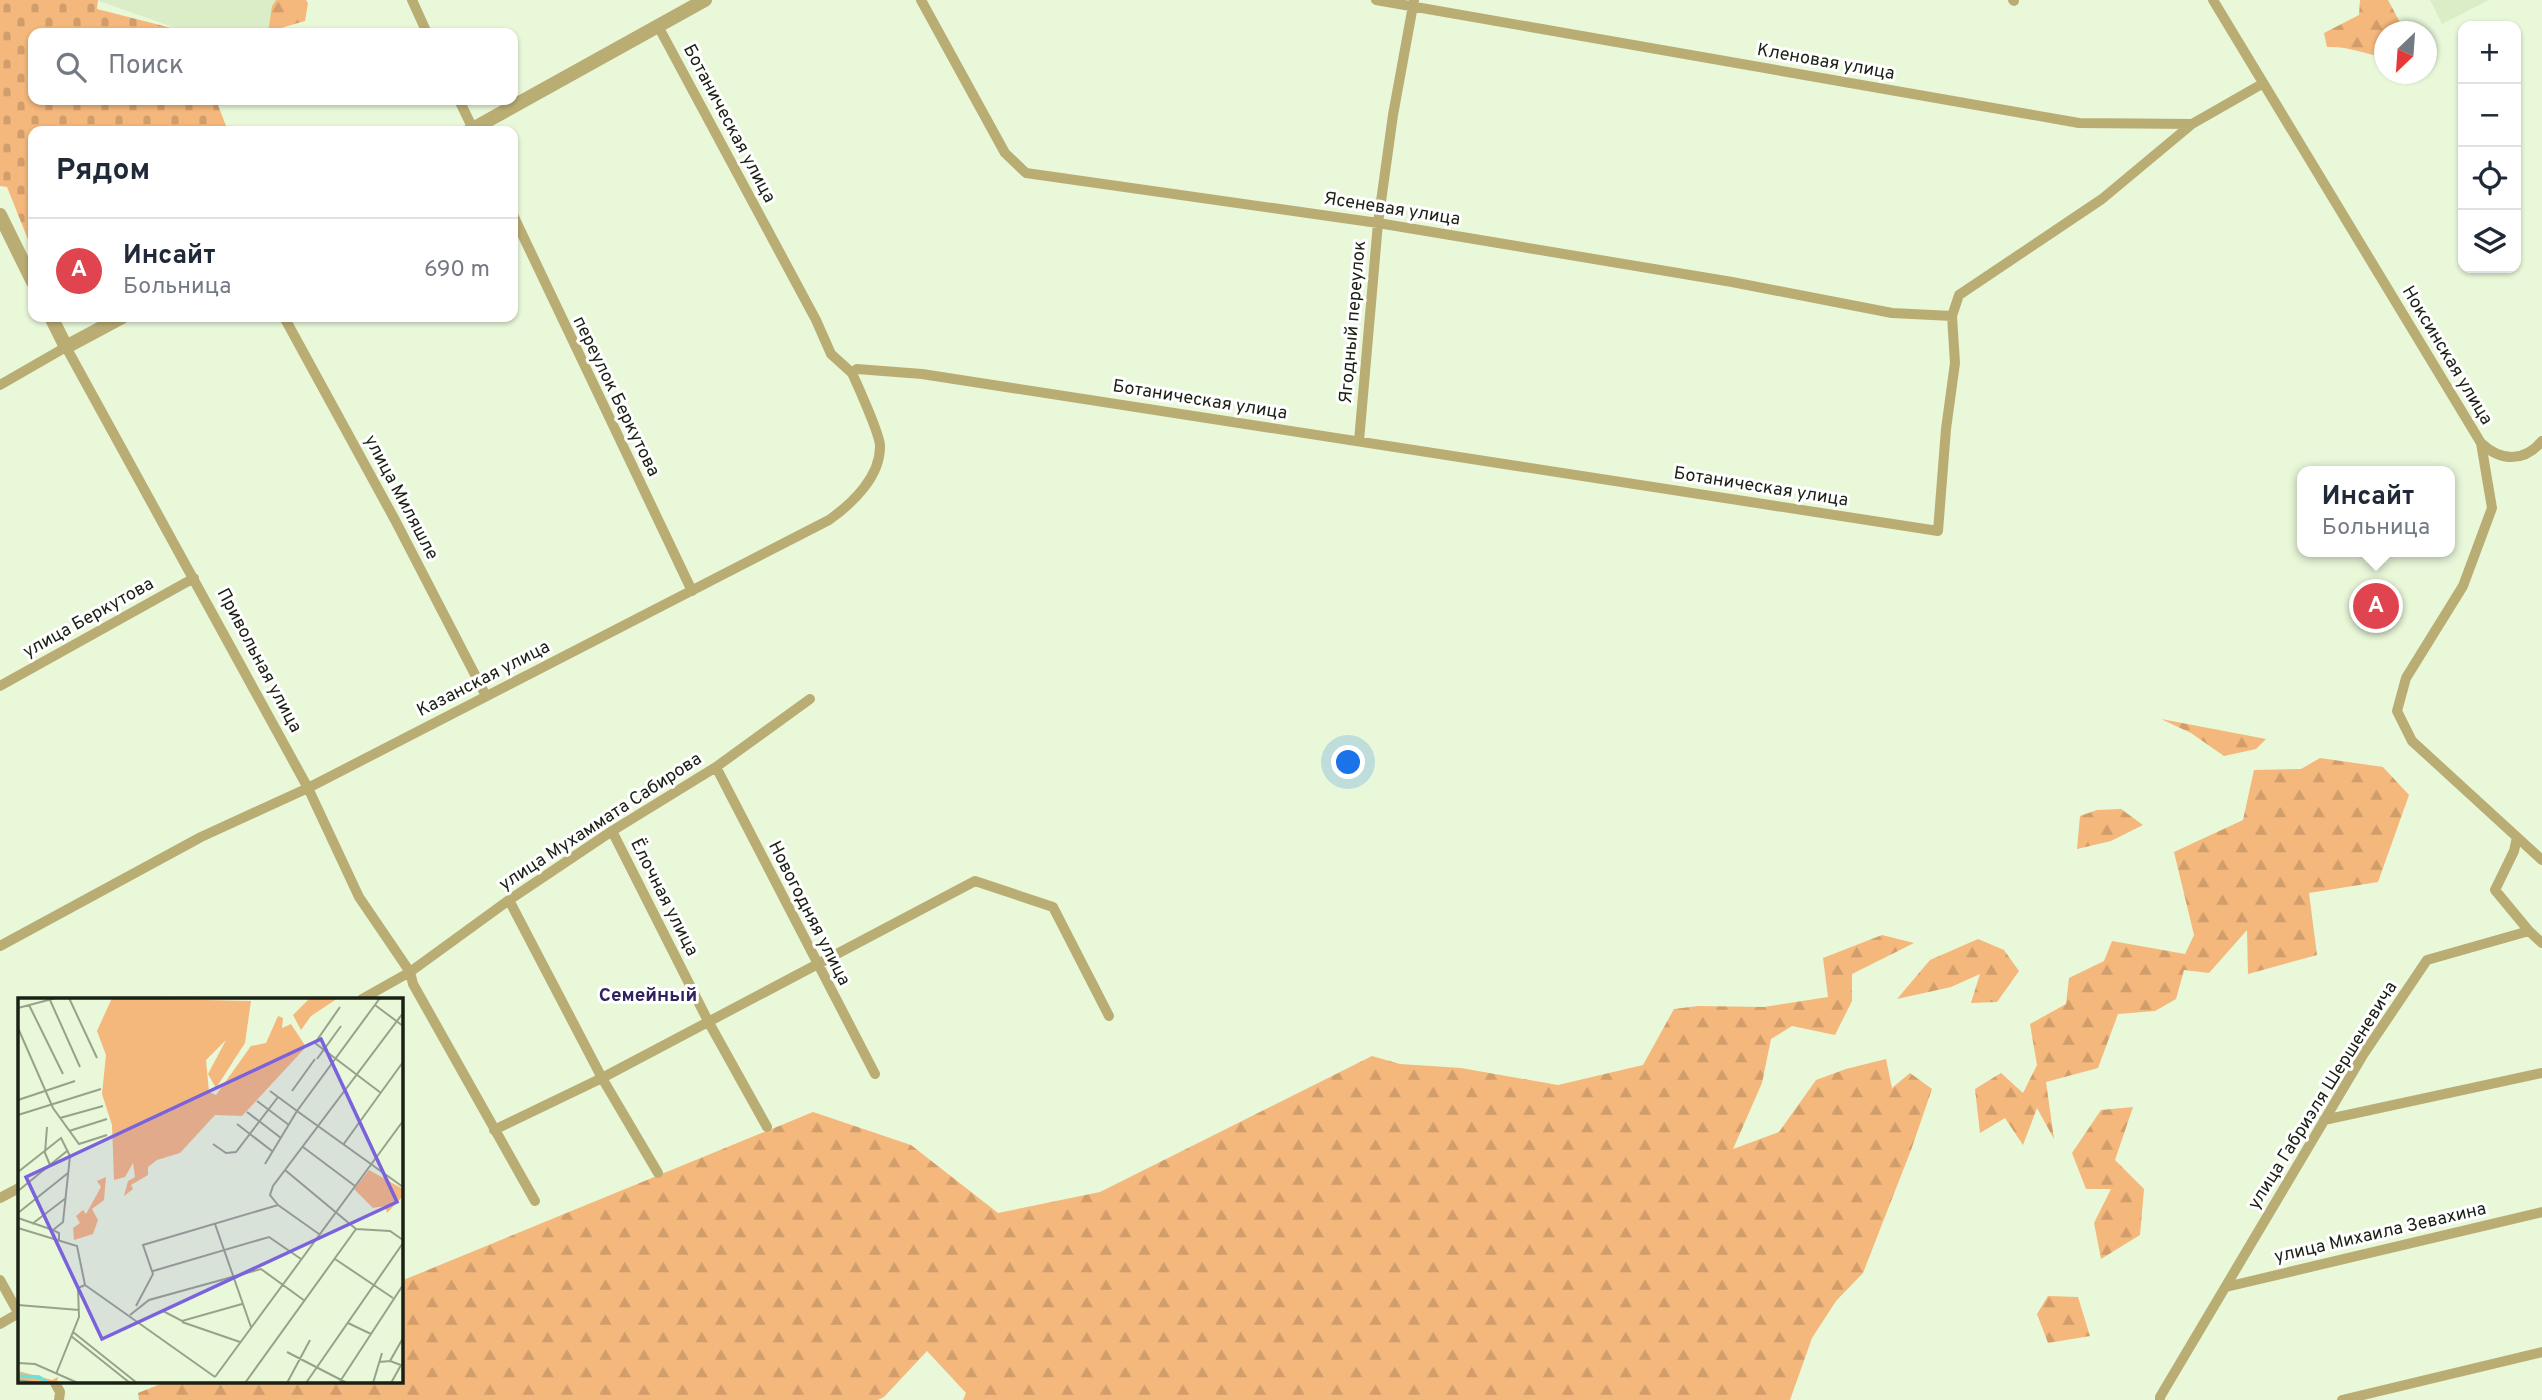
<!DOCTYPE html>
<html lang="ru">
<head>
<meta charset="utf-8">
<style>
	:root { --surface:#fff; --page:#f6f6f7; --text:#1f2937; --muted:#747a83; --line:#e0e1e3; --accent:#7b62dd }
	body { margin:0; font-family:Overpass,sans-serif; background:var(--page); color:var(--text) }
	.controls { position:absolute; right:21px; top:21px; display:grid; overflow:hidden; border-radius:14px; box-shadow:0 2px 5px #0004 }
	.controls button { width:63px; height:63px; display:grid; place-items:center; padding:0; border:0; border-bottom:2px solid var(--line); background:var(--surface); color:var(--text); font:35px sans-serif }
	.compass { position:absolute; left:2374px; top:21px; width:63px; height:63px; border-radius:50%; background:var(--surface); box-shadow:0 2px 5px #0004; rotate:205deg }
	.you { position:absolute; left:1349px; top:763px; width:24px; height:24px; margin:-18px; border:5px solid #fff; border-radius:50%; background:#1a73e8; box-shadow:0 0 0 10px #1a73e833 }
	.badge { display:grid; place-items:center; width:46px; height:46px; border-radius:50%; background:var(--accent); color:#fff; font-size:23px; font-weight:700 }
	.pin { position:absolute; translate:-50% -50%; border:4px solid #fff; box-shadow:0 2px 7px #0006 }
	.popup { position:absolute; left:2297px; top:466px; width:158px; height:91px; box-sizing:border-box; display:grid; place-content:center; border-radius:14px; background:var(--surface); filter:drop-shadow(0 2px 5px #0005); font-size:23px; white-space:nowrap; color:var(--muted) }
	.popup b { font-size:26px; color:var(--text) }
	.popup::after { content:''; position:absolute; left:50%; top:100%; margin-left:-14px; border:14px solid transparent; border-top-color:var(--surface) }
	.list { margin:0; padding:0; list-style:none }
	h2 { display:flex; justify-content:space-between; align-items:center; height:91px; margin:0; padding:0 28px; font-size:30px }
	h2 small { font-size:23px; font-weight:400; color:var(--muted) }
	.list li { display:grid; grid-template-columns:46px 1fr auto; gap:21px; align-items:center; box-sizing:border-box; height:105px; padding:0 28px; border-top:2px solid var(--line) }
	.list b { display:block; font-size:26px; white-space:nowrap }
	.list p { margin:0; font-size:23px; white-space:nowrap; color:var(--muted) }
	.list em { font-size:23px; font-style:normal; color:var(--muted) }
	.icon { flex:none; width:38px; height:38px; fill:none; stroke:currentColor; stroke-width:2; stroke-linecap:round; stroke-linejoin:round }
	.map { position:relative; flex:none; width:2542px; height:1400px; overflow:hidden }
	.search { position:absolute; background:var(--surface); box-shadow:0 2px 5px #0004; left:28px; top:28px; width:490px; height:77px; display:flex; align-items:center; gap:18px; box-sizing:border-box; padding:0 24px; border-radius:14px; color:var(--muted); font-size:26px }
	.panel { position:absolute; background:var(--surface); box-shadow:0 2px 5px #0004; left:28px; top:126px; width:490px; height:196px; border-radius:14px }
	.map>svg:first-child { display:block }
	.built { fill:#daedc7 }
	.forest { fill:url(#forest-firs) }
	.cemetery { fill:url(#cemetery-stones) }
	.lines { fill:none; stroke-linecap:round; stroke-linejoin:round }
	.minor { stroke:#baad74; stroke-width:10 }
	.tertiary { stroke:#baad74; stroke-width:14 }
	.labels { text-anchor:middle; stroke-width:6; stroke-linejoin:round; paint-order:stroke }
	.street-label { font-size:18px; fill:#1b2015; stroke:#fff }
	.neighbourhood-label { font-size:19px; font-weight:bold; fill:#30235e; stroke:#fff }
	.inset-river { fill:none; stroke:#65e3e0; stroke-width:3.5 }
	.inset-road { fill:none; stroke:#97a28b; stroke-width:2 }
	.view { fill:#7b62dd; fill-opacity:0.15; stroke:#7b62dd; stroke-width:3.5 }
	.inset-edge { fill:none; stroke:#1b2015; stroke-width:3.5 }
</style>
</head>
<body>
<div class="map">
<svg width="2542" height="1400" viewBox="0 0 2542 1400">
	<defs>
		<pattern id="forest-firs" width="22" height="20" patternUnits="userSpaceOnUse" patternTransform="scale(1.75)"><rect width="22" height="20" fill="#f4b77c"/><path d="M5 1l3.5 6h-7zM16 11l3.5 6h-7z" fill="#d19d6a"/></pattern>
		<pattern id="cemetery-stones" width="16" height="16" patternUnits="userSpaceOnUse" patternTransform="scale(1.75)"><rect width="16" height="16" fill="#f4b77c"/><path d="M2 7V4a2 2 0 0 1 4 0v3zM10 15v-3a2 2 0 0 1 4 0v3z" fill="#d19d6a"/></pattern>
	</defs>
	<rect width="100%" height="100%" fill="#e9f8d9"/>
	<path class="built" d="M 96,0 L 289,0 L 282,33 L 190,33 Z
		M 2430,0 L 2489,0 L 2442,24 Z"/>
	<path class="forest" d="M 276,0 L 306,0 L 308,3 L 305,21 L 281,28 L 280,33 L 268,33 L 272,6 Z
		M 2360,0 L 2388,0 L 2404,30 L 2384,32 L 2383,57 C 2362,53 2348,46 2327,47 L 2324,33 L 2359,15 Z
		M 2161,719 L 2266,739 L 2256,749 L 2224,756 L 2191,733 Z
		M 2320,758 L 2383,767 L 2409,795 L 2378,882 L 2309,893 L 2317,955 L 2248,974 L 2247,930 L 2209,973 L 2184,970 L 2176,999 L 2155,1011 L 2118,1014 L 2098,1068 L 2046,1082 L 2054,1139 L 2037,1108 L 2023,1145 L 2005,1118 L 1980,1133 L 1975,1089 L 2001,1073 L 2023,1093 L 2037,1065 L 2030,1024 L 2066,1004 L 2069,978 L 2104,961 L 2112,941 L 2185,954 L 2194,935 L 2174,852 L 2243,820 L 2254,770 L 2301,769 Z
		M 2121,809 L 2143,825 L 2111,841 L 2077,849 L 2080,816 L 2097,810 Z
		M 1882,935 L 1914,943 L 1852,974 L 1852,1001 L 1835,1035 L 1792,1026 L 1771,1039 L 1762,1083 L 1733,1149 L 1779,1132 L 1816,1080 L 1846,1069 L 1886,1059 L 1892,1088 L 1910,1073 L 1932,1089 L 1911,1150 L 1863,1273 L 1836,1301 L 1812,1338 L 1790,1400 L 963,1400 L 966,1393 L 927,1351 L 884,1397 L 878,1400 L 139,1400 L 138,1393 L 168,1381 L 401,1381 L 401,1281 L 813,1112 L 911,1145 L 998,1213 L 1100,1192 L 1372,1056 L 1400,1064 L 1461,1068 L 1558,1085 L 1643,1065 L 1674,1009 L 1698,1006 L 1764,1007 L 1828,997 L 1823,958 Z
		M 1978,939 L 2004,950 L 2019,971 L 1997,1002 L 1971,1003 L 1980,974 L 1951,987 L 1897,999 L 1930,960 Z
		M 2133,1107 L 2115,1160 L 2144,1189 L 2140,1235 L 2101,1259 L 2094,1223 L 2111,1189 L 2086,1189 L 2072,1153 L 2101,1110 Z
		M 2048,1296 L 2078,1297 L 2090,1336 L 2048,1343 L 2037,1314 Z"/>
	<path class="cemetery" d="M 0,0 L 98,0 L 97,9 L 191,33 L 33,33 L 33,100 L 216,100 L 228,131 L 33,131 L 33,252 L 7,187 L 0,186 Z"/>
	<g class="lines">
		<path class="minor" d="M 412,0 L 427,33
			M 921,0 L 1005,153 L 1026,173 L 1378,223 L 1732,282 L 1892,313 L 1952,316
			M 1376,0 L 2079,123 L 2192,124 L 2262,84
			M 2013,0 L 2014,1
			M 2213,0 L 2481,443 L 2492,508 L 2463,586 L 2406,678 L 2397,711 L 2412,741 L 2542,860
			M 658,26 L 816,320 L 831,354 L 852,373 L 857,369 L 922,374 L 1938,531 L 1946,429 L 1955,363 L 1952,316 L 1959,295 L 2102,199 L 2192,124
			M 459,100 L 474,131
			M 513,215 L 692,591
			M 284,317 L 395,520 L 486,696
			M 0,385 L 66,347 L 308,788 L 359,897 L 410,972 L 362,999
			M 1359,441 L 1378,223 L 1393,115 L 1414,0
			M 2481,443 C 2500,461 2524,463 2542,441
			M 0,686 L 194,578
			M 716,767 L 875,1074
			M 612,831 L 708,1021 L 767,1127
			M 509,900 L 602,1078 L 658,1173
			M 2529,931 L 2542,943
			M 0,946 L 201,837 L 308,788 L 829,520 C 853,503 881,476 880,445 C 879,433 858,386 852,373
			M 2324,1120 L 2542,1073
			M 494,1130 L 602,1078 L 975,881 L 1053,907 L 1109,1016
			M 0,1198 L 19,1188
			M 535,1201 L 413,984 L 410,972 L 509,900 L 612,831 L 716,767 L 810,699
			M 0,1280 L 19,1314
			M 2226,1287 L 2542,1212
			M 0,1324 L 19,1313
			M 54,1381 L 60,1392 L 59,1400
			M 2160,1400 L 2160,1397 L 2363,1055 L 2427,960 L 2529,931 L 2495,890 L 2514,851 L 2517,837
			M 2342,1400 L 2542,1352"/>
		<path class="tertiary" d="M 469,131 L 705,0
			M 0,215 L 33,282
			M 51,317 L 66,347 L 122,317"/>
	</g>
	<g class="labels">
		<g class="street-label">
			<text transform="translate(1826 61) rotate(10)" y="6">Кленовая улица</text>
			<text transform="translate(730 123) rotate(62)" y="6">Ботаническая улица</text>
			<text transform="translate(1392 208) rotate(9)" y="6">Ясеневая улица</text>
			<text transform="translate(1352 322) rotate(-85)" y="6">Ягодный переулок</text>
			<text transform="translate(2448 355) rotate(59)" y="6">Ноксинская улица</text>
			<text transform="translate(617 396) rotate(64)" y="6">переулок Беркутова</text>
			<text transform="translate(1200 399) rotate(9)" y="6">Ботаническая улица</text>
			<text transform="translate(1761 486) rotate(9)" y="6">Ботаническая улица</text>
			<text transform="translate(402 497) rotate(62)" y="6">улица Миляшле</text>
			<text transform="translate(88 617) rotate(-29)" y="6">улица Беркутова</text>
			<text transform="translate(260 660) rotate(62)" y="6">Привольная улица</text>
			<text transform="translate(483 678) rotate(-27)" y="6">Казанская улица</text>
			<text transform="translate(600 821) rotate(-33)" y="6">улица Мухаммата Сабирова</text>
			<text transform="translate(665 897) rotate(63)" y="6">Ёлочная улица</text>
			<text transform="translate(810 913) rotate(63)" y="6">Новогодняя улица</text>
			<text transform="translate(2322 1095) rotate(-58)" y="6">улица Габриэля Шершеневича</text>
			<text transform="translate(2380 1232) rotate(-13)" y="6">улица Михаила Зевахина</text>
		</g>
		<g class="neighbourhood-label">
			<text x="648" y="1001">Семейный</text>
		</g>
	</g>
	<g transform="translate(18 998)">
		<rect width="385" height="385" fill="#e9f8d9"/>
		<path d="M 94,0 L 233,3 L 227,45 L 198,90 L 190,76 L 208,42 L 188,62 L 191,94 L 198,97 L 233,48 L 248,45 L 260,18 L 265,20 L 264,30 L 273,26 L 288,49 L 224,118 L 197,117 L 162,155 L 139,162 L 130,169 L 130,177 L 113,187 L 115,191 L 106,198 L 110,183 L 117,179 L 115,165 L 107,179 L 96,182 L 94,127 L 84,96 L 88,57 L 79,33 ZM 292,0 L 320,0 L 293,18 L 283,32 L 275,17 ZM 88,179 L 86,202 L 74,211 L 80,222 L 75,236 L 56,242 L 55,230 L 62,225 L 58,218 L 65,212 L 68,216 L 83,189 L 79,183 ZM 0,373 L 34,382 L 40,379 L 39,385 L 23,385 L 0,381 Z" fill="#f4b77c"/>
		<path d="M 351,172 L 385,191 L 385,198 L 369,215 L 367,208 L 355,210 L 336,191 Z" fill="#f4b77c"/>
		<path class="inset-river" d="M 0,378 L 21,379 L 30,385"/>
		<path class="inset-road" d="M 51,0 L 79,60M 362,0 L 279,113 L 385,189M 32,2 L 62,69M 11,7 L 45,76M 357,7 L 385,28M 322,9 L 297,45 L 363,95M 0,10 L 38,0M 0,30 L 35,110 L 61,146 L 89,137M 299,61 L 323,28M 274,93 L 297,61M 0,102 L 57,83M 239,103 L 271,127M 229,114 L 263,140M 0,117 L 83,91M 42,120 L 85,108M 219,126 L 254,153M 29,129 L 27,155 L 32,167M 51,133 L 89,121M 195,146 L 208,155 L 218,154 L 260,99M 325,147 L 385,64M 285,149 L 337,188M 247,166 L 279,113 L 252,93M 267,172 L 338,231 L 372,233 L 385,242M 0,174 L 43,140 L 52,158 L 45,224 L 35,232 L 41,235 L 41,243M 0,193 L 49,153M 260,207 L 252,197 L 255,188 L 385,15M 0,215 L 50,175M 0,220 L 35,232M 14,226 L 48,200M 197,226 L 233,329M 0,230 L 59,248 L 67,287 L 197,379M 317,261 L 375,300M 135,273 L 251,239 L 283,261M 0,307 L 61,312M 118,308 L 135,276 L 125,247 L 260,207 L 301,236M 145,313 L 164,323 L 224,306M 112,317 L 131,302 L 243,271 L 287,303M 164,324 L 222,344M 330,325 L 353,336M 55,334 L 119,385M 53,338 L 112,385M 269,354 L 329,385M 372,363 L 383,367 L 373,385M 361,364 L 372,363 L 385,340M 0,365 L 17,366 L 60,385M 38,376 L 61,319 L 60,290 L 67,287M 197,379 L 385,123M 0,382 L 21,385M 227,385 L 338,231M 269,385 L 292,342M 288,385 L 385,245M 321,385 L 385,287M 355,385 L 364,355"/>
		<path class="view" d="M 303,41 L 379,204 L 84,341 L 8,179 Z"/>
		<rect width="385" height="385" class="inset-edge"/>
	</g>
</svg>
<div class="controls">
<button>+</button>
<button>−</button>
<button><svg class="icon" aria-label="locate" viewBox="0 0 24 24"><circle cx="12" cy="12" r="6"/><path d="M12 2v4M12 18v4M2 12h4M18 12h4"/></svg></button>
<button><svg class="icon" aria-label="layers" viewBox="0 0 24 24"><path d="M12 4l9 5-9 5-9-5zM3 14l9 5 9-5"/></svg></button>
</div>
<svg class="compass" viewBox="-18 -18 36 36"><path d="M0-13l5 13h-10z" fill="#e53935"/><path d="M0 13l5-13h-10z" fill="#747a83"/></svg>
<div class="you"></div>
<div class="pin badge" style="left:2376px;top:606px;background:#e0444e">A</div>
<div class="popup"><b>Инсайт</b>Больница</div>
<div class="search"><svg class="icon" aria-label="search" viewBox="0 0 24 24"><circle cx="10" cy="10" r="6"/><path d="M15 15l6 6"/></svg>Поиск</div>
<section class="panel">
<h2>Рядом<small></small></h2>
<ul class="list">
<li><span class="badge" style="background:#e0444e">A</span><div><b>Инсайт</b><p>Больница</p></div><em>690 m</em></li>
</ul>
</section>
</div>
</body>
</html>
